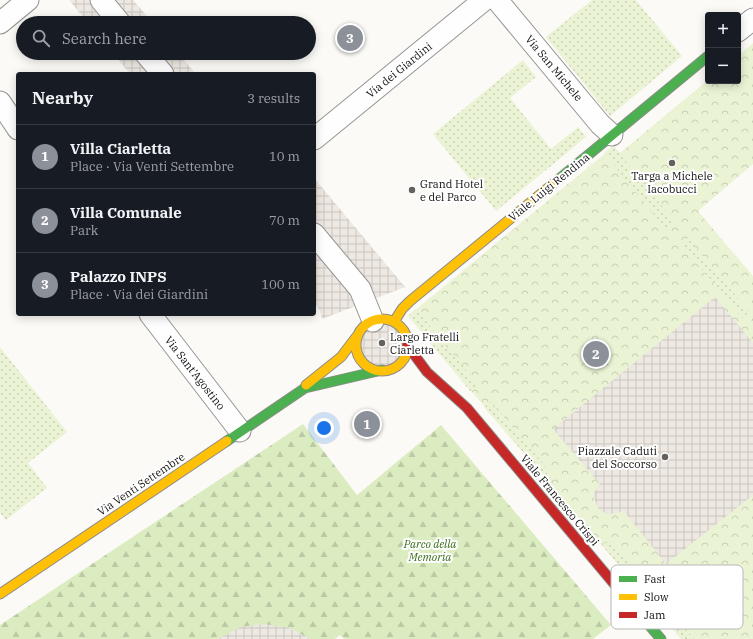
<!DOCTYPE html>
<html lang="en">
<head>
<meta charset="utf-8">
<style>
	:root { --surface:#171b24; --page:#20242c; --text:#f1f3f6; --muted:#9ea1a6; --line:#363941; --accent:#8c9099 }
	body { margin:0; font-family:"IBM Plex Serif",serif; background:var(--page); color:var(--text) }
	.controls { position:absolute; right:12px; top:12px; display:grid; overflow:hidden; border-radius:4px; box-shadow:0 2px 10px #0003 }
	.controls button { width:36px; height:36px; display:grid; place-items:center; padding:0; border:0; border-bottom:1px solid var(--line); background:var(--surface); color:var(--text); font:20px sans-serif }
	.you { position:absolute; left:324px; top:428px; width:14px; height:14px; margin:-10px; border:3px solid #fff; border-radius:50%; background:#1a73e8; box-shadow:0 0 0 6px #1a73e833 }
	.badge { display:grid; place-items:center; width:26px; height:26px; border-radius:50%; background:var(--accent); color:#fff; font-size:13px; font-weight:700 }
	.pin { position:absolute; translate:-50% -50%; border:2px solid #fff; box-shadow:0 1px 4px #0006 }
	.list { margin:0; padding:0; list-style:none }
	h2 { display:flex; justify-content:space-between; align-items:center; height:52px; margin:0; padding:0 16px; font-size:17px }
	h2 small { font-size:13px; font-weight:400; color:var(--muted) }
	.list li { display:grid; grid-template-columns:26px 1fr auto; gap:12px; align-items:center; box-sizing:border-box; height:64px; padding:0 16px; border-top:1px solid var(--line) }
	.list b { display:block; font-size:15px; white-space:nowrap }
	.list p { margin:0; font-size:13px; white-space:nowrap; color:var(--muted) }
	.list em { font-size:13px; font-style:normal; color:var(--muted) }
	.icon { flex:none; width:22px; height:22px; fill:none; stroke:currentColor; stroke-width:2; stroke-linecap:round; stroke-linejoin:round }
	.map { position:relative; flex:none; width:753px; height:639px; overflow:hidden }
	.search { position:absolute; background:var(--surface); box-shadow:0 2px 10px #0003; left:16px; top:16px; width:300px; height:44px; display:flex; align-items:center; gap:10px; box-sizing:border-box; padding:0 14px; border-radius:22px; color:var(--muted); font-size:15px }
	.panel { position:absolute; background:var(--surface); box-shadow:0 2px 10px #0003; left:16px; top:72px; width:300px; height:244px; border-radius:4px }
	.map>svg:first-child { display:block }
	.forest { fill:url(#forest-firs) }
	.park { fill:url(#park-crowns) }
	.garden { fill:url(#garden-dots) }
	.plaza { fill:url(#plaza-grid) }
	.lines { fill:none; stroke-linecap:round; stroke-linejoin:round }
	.street-casing { stroke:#969594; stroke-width:23 }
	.fast-casing { stroke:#8d8c8a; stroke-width:11 }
	.slow-casing { stroke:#8d8c8a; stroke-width:11 }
	.jam-casing { stroke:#8d8c8a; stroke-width:11 }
	.street { stroke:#fffefe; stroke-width:21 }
	.fast { stroke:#4caf50; stroke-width:9 }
	.slow { stroke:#ffc107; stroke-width:9 }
	.jam { stroke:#c62828; stroke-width:9 }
	.poi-dot { fill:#636260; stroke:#fff; stroke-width:1.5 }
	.labels { text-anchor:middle; stroke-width:4; stroke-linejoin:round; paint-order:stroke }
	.street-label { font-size:11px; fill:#101010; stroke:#fff }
	.poi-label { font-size:11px; fill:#101010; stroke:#fff; text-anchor:start }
	.park-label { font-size:11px; font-style:italic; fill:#386f19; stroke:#fff }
	.key { fill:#fff; stroke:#b7b7b7; stroke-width:1 }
	.key-label { font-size:11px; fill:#101010 }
</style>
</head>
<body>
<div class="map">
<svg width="753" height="639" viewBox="0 0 753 639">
	<defs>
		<pattern id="forest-firs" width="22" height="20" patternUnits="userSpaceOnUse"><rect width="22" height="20" fill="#dcecc1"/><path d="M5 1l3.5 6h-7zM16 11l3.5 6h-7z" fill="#bcc9a5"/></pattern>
		<pattern id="park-crowns" width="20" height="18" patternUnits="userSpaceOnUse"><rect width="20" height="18" fill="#eaf3d4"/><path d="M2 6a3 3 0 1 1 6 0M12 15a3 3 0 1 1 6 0" fill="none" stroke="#c8cfb5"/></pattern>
		<pattern id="garden-dots" width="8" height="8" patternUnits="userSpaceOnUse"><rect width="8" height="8" fill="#eaf3d4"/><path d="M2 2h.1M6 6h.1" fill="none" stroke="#c8cfb5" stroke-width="1.8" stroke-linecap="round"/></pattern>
		<pattern id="plaza-grid" width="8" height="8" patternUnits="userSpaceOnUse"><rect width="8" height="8" fill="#ede8e1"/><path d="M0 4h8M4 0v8" fill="none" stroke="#cac6c0"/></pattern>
	</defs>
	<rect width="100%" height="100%" fill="#fcfaf6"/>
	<path class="forest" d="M 303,424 L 357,495 L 441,425 L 611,625 L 593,639 L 344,639 L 340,635 L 335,639 L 310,639 L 289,628 L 219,638 L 218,639 L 0,639 L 0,625 Z"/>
	<path class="park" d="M 753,43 L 753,164 L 698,211 L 753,276 L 753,639 L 681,639 L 408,316 L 614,146 L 620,153 L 708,80 L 738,81 L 738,56 Z"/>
	<path class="garden" d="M 592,0 L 636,0 L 682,56 L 610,116 L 546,37 Z
		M 523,60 L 536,77 L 510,98 L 551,149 L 578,127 L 586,137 L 496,211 L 433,134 Z
		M 613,146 L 676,223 L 667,230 L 604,153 Z
		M 688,238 L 749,312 L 742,318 L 681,244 Z
		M 416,309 L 479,386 L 471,392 L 408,316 Z
		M 0,347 L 67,432 L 28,463 L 47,488 L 6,520 L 0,513 Z
		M 491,402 L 553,475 L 547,480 L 484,407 Z
		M 610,539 L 664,603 L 656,609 L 602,545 Z
		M 674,615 L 694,639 L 681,639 L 666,621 Z"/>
	<path class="plaza" d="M 69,0 L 133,0 L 153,23 L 88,23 Z
		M 113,53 L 178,53 L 196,74 L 130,74 Z
		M 314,178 L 405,287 L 322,319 L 320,311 L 314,302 Z
		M 715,297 L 753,343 L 753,495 L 666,564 L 623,510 L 618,513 L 606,514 L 598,508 L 594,498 L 594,493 L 600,484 L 553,429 Z
		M 381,319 L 386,319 L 401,328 L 406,336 L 404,357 L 399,364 L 392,368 L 365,364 L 357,353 L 362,328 L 365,325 Z
		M 265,624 L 289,628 L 310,639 L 218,639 L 240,627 Z"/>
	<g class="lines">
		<g class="street-casing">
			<path id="street" d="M 101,0 L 120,23
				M 497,0 L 600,124 L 612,135
				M 0,23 L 28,0
				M 738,31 L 753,19
				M 145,53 L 163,74
				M 0,102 L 18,129
				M 314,139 L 484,0
				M 314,234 L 360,289 L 373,321
				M 150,314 L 240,431"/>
		</g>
		<g class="fast-casing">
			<path id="fast" d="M 559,179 L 708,56
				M 227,441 L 305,388 L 382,370
				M 625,597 L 661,639"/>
		</g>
		<g class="slow-casing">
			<path id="slow" d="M356 345a26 26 0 1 1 52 0a26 26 0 1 1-52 0Z
				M 394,322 L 402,309 L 410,301 L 559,179
				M 306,385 L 341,357 L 357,336
				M 0,594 L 227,441"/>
		</g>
		<g class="jam-casing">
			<path id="jam" d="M 407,345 L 427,372 L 467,408 L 625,597"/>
		</g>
		<use href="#street" class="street"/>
		<use href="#fast" class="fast"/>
		<use href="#slow" class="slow"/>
		<use href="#jam" class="jam"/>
	</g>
	<g class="poi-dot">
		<circle cx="672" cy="163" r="4"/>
		<circle cx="412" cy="190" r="4"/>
		<circle cx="382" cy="343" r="4"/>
		<circle cx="665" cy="457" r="4"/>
	</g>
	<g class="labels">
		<g class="street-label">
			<text transform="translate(554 68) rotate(50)" y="4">Via San Michele</text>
			<text transform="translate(399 70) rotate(-39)" y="4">Via dei Giardini</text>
			<text transform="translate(549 187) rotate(-39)" y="4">Viale Luigi Rendina</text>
			<text transform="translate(195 373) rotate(52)" y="4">Via Sant'Agostino</text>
			<text transform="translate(141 484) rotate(-34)" y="4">Via Venti Settembre</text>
			<text transform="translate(560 500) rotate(50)" y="4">Viale Francesco Crispi</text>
		</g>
		<g class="poi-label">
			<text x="672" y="180" text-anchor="middle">Targa a Michele<tspan x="672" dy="13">Iacobucci</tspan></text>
			<text x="420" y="188">Grand Hotel<tspan x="420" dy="13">e del Parco</tspan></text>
			<text x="390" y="341">Largo Fratelli<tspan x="390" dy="13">Ciarletta</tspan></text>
			<text x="657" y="455" text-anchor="end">Piazzale Caduti<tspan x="657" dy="13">del Soccorso</tspan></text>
		</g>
		<g class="park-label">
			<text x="430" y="548">Parco della<tspan x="430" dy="13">Memoria</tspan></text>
		</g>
	</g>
	<rect x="611" y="565" width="132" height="64" rx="6" class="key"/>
	<rect x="619" y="576" width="18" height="6" fill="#4caf50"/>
	<rect x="619" y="594" width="18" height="6" fill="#ffc107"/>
	<rect x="619" y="612" width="18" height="6" fill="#c62828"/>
	<g class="key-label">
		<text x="644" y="583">Fast</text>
		<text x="644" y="601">Slow</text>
		<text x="644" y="619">Jam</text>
	</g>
</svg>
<div class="controls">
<button>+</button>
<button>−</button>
</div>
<div class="you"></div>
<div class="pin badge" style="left:367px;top:424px">1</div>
<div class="pin badge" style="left:596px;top:354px">2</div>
<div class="pin badge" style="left:350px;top:38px">3</div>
<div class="search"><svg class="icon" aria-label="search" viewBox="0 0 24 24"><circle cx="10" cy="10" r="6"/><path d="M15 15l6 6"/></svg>Search here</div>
<section class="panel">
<h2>Nearby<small>3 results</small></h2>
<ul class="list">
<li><span class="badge">1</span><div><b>Villa Ciarletta</b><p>Place · Via Venti Settembre</p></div><em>10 m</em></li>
<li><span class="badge">2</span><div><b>Villa Comunale</b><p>Park</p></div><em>70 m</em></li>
<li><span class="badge">3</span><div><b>Palazzo INPS</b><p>Place · Via dei Giardini</p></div><em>100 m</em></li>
</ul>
</section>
</div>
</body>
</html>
